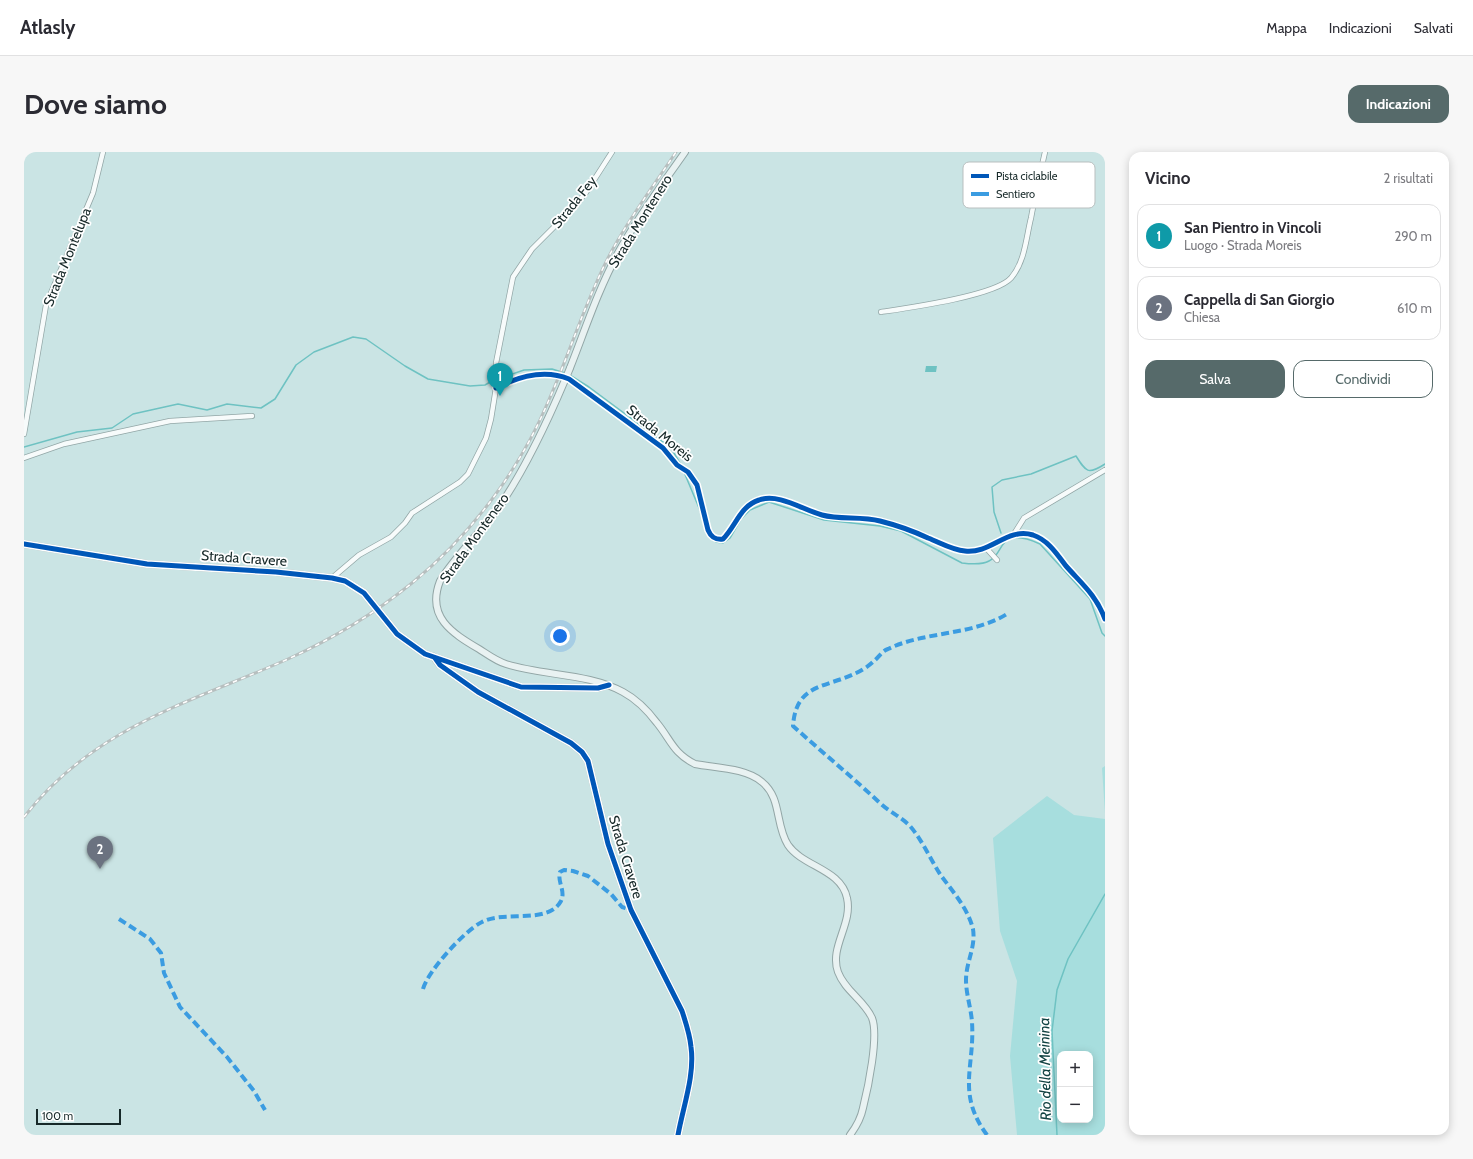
<!DOCTYPE html>
<html lang="it">
<head>
<meta charset="utf-8">
<style>
	:root { --surface:#fff; --page:#f7f7f7; --text:#2b2b33; --muted:#7c7c81; --line:#e1e1e2; --accent:#566a6a }
	body { margin:0; font-family:Cabin,sans-serif; background:var(--page); color:var(--text) }
	.controls { position:absolute; right:12px; bottom:12px; display:grid; overflow:hidden; border-radius:8px; box-shadow:0 2px 10px #0003 }
	.controls button { width:36px; height:36px; display:grid; place-items:center; padding:0; border:0; border-bottom:1px solid var(--line); background:var(--surface); color:var(--text); font:20px sans-serif }
	.scale { position:absolute; left:12px; bottom:10px; width:85px; box-sizing:border-box; padding-left:4px; border:2px solid #172929; border-top:0; font-size:11px; line-height:14px; white-space:nowrap; color:#172929; -webkit-text-stroke:3px #fff; paint-order:stroke }
	.you { position:absolute; left:536px; top:484px; width:14px; height:14px; margin:-10px; border:3px solid #fff; border-radius:50%; background:#1a73e8; box-shadow:0 0 0 6px #1a73e833 }
	.badge { display:grid; place-items:center; width:26px; height:26px; border-radius:50%; background:var(--accent); color:#fff; font-size:13px; font-weight:700 }
	.pin { position:absolute; translate:-50% -33px; filter:drop-shadow(0 1px 2px #0008) }
	.pin::after { content:''; position:absolute; top:21px; width:14px; height:12px; background:inherit; clip-path:polygon(0 0,100% 0,50% 100%) }
	.list { margin:0; padding:0; list-style:none }
	h2 { display:flex; justify-content:space-between; align-items:center; height:52px; margin:0; padding:0 16px; font-size:17px }
	h2 small { font-size:13px; font-weight:400; color:var(--muted) }
	.list li { display:grid; grid-template-columns:26px 1fr auto; gap:12px; align-items:center; box-sizing:border-box; height:64px; margin:0 8px 8px; padding:0 8px; border:1px solid var(--line); border-radius:12px }
	.list b { display:block; font-size:15px; white-space:nowrap }
	.list p { margin:0; font-size:13px; white-space:nowrap; color:var(--muted) }
	.list em { font-size:13px; font-style:normal; color:var(--muted) }
	.actions { display:flex; gap:8px; padding:12px 16px }
	.actions a { flex:1; padding:9px 0; border:1px solid var(--accent); border-radius:12px; text-align:center; font-size:14px; color:var(--accent) }
	.actions .main { background:var(--accent); color:#fff }
	.map { position:relative; flex:none; width:1081px; height:983px; overflow:hidden; border-radius:12px }
	header { display:flex; align-items:center; gap:24px; box-sizing:border-box; height:56px; padding:0 20px; background:var(--surface); border-bottom:1px solid var(--line) }
	header strong { font-size:19px }
	nav { display:flex; gap:22px; margin-inline-start:auto; font-size:14px }
	.intro { display:flex; align-items:center; justify-content:space-between; box-sizing:border-box; height:96px; padding:0 24px }
	h1 { margin:0; font-size:28px }
	.button { padding:10px 18px; border-radius:12px; background:var(--accent); color:#fff; font-size:14px; font-weight:700 }
	main { display:flex; gap:24px; padding:0 24px }
	aside { flex:1; background:var(--surface); border-radius:12px; box-shadow:0 2px 10px #0003 }
	.map>svg:first-child { display:block }
	.green { fill:#a7dede; fill-rule:evenodd }
	.water { fill:#6ec2c2 }
	.lines { fill:none; stroke-linecap:round; stroke-linejoin:round }
	.stream { stroke:#6ec2c2; stroke-width:1.5 }
	.street-casing { stroke:#92a6a6; stroke-width:6 }
	.secondary-casing { stroke:#92a6a6; stroke-width:8 }
	.street { stroke:#f7fbfb; stroke-width:4.5 }
	.secondary { stroke:#e9f2f2; stroke-width:6 }
	.rail-casing { stroke:#b7bfbf; stroke-width:3 }
	.rail { stroke:#fff; stroke-width:1.5; stroke-dasharray:4.5; stroke-linecap:butt }
	.secondary-bridge-casing { stroke:#92a6a6; stroke-width:8; stroke-linecap:butt }
	.secondary-bridge { stroke:#e9f2f2; stroke-width:6 }
	.quiet { stroke:#3b9ce1; stroke-width:4; stroke-dasharray:8 4; stroke-linecap:butt }
	.cycleway-casing { stroke:#fff; stroke-width:8 }
	.cycleway { stroke:#0057b8; stroke-width:5 }
	.labels { text-anchor:middle; stroke-width:3.5; stroke-linejoin:round; paint-order:stroke }
	.street-label { font-size:14px; fill:#172929; stroke:#fff }
	.water-label { font-size:15px; font-style:italic; fill:#124343; stroke:#fff }
	.key { fill:#fff; stroke:#b9bfbf; stroke-width:1 }
	.key-label { font-size:11px; fill:#172929 }
</style>
</head>
<body>
<header>
<strong>Atlasly</strong>
<nav><a>Mappa</a><a>Indicazioni</a><a>Salvati</a></nav>
</header>
<div class="intro"><h1>Dove siamo</h1><a class="button">Indicazioni</a></div>
<main>
<div class="map">
<svg width="1081" height="983" viewBox="0 0 1081 983">
	<rect width="100%" height="100%" fill="#cae4e4"/>
	<path class="green" d="M 1081,614 L 1081,661 L 1078,616 Z
		M 1023,644 L 1050,663 L 1081,667 L 1081,983 L 993,983 L 986,904 L 993,829 L 976,779 L 969,686 ZM 1036,902 L 1066,902 L 1066,968 L 1036,968 Z"/>
	<path class="water" d="M 902,214 L 913,214 L 912,220 L 901,220 Z"/>
	<g class="lines">
		<path class="stream" d="M 544,222 L 565,235 L 647,296 L 657,313
			M 0,295 L 53,280 L 88,276 L 109,262 L 154,252 L 183,258 L 203,252 L 237,256 L 251,247 L 272,213 L 290,200 L 329,185 L 342,187 L 381,214 L 404,227 L 446,234 L 461,233 L 468,229 L 500,218 L 528,217 L 541,221
			M 660,320 L 678,363 L 682,380 L 686,386 L 692,390 L 699,391 L 706,386 L 717,367 L 726,358 L 745,350 L 800,368 L 856,374 L 877,379 L 938,411 C 946,412 958,413 965,409 C 974,405 975,396 981,390 C 989,381 1007,388 1016,392 L 1066,447 L 1078,481 L 1081,484
			M 977,381 L 970,360 L 968,335 L 978,328 L 1007,322 L 1052,304 C 1062,320 1064,323 1081,312
			M 1033,983 L 1028,879 L 1033,838 L 1044,807 L 1081,742"/>
		<g class="street-casing">
			<path id="street" d="M 857,160 C 884,156 971,144 987,126 C 1001,110 1002,86 1007,66 C 1011,44 1016,22 1021,0
				M 472,236 C 495,224 521,217 545,227 L 639,296 L 653,313 L 664,320 L 673,333 L 684,378 C 687,385 691,388 699,387 C 712,374 716,354 735,348 C 755,341 779,358 798,363 C 816,368 837,364 856,369 C 872,373 889,379 904,386 C 917,391 928,398 941,399 C 967,402 983,375 1009,383 C 1024,388 1033,402 1042,414 C 1058,432 1072,443 1081,467
				M 0,282 L 22,153 L 69,41 L 79,0
				M 0,306 L 40,292 L 146,269 L 228,264
				M 990,382 L 1000,366 L 1081,318
				M 963,397 L 973,408
				M 308,426 L 335,403 L 367,385 L 381,371 L 388,361 L 436,330 L 444,322 L 462,286 L 467,267 L 472,236 L 472,211 L 489,125 L 508,97 L 536,69 L 561,42 L 588,0"/>
		</g>
		<g class="secondary-casing">
			<path id="secondary" d="M 546,216 C 561,178 574,138 594,101 C 613,66 638,33 661,0
				M 541,228 C 522,273 501,318 473,358 C 455,382 432,403 416,429 C 402,465 428,481 455,497 C 463,502 472,509 482,512 C 520,524 564,521 599,540 C 612,547 624,559 633,571 C 647,588 649,601 671,612 C 692,616 722,616 738,630 C 758,646 751,673 764,693 C 779,715 817,717 823,746 C 829,772 805,795 814,820 C 821,839 840,848 848,866 C 855,884 844,936 839,956 C 837,966 832,975 826,983
				M 0,392 L 123,412 L 252,420 L 308,426 L 321,429 L 340,441 L 373,482 L 401,502 L 497,535 L 574,536 L 584,533
				M 410,505 L 416,513 L 454,540 L 547,591 L 558,600 L 564,609 L 584,692 L 607,758 L 658,859 C 662,871 666,883 667,895 C 671,923 659,955 654,983"/>
		</g>
		<use href="#street" class="street"/>
		<use href="#secondary" class="secondary"/>
		<g class="rail-casing">
			<path id="rail" d="M 0,665 C 70,575 165,551 264,507 C 308,487 350,462 388,431 C 446,384 495,319 524,250 C 545,203 560,153 584,106 C 603,69 629,35 652,0"/>
		</g>
		<use href="#rail" class="rail"/>
		<g class="secondary-bridge-casing">
			<path id="secondary-bridge" d="M 541,228 L 546,216"/>
		</g>
		<use href="#secondary-bridge" class="secondary-bridge"/>
		<path class="quiet" d="M 95,767 L 126,787 L 137,801 L 140,821 L 156,855 L 203,905 L 230,939 L 241,958
			M 399,837 C 404,819 440,779 458,770 C 480,758 524,773 537,749 C 542,739 533,730 536,720 L 540,718 L 549,719 L 564,724 L 587,742 L 598,755 L 607,758
			M 963,983 C 932,941 951,915 948,870 C 947,856 942,842 942,828 C 942,810 952,795 949,777 C 944,757 930,741 918,725 C 907,709 899,689 886,674 C 877,665 866,660 857,652 C 828,625 798,600 769,574 C 772,532 800,536 830,522 C 837,519 845,514 850,509 C 855,505 858,499 864,497 C 901,479 947,484 983,462"/>
		<g class="cycleway-casing">
			<path id="cycleway" d="M 472,236 C 495,224 521,217 545,227 L 639,296 L 653,313 L 664,320 L 673,333 L 684,378 C 687,385 691,388 699,387 C 712,374 716,354 735,348 C 755,341 779,358 798,363 C 816,368 837,364 856,369 C 872,373 889,379 904,386 C 917,391 928,398 941,399 C 967,402 983,375 1009,383 C 1024,388 1033,402 1042,414 C 1058,432 1072,443 1081,467
				M 0,392 L 123,412 L 252,420 L 308,426 L 321,429 L 340,441 L 373,482 L 401,502 L 497,535 L 574,536 L 585,533
				M 411,506 L 416,513 L 454,540 L 547,591 L 558,600 L 564,609 L 584,692 L 607,758 L 658,859 C 662,871 666,883 667,895 C 671,923 659,955 654,983"/>
		</g>
		<use href="#cycleway" class="cycleway"/>
	</g>
	<g class="labels">
		<g class="street-label">
			<text transform="translate(550 50) rotate(-51)" y="5">Strada Fey</text>
			<text transform="translate(616 69) rotate(-58)" y="5">Strada Montenero</text>
			<text transform="translate(43 105) rotate(-68)" y="5">Strada Montelupa</text>
			<text transform="translate(636 281) rotate(39)" y="5">Strada Moreis</text>
			<text transform="translate(450 386) rotate(-54)" y="5">Strada Montenero</text>
			<text transform="translate(220 406) rotate(4)" y="5">Strada Cravere</text>
			<text transform="translate(602 705) rotate(73)" y="5">Strada Cravere</text>
		</g>
		<g class="water-label">
			<text transform="translate(1021 917) rotate(-91)" y="5">Rio della Meinina</text>
		</g>
	</g>
	<rect x="939" y="10" width="132" height="46" rx="6" class="key"/>
	<rect x="947" y="22" width="18" height="4" fill="#0057b8"/>
	<rect x="947" y="40" width="18" height="4" fill="#3b9ce1"/>
	<g class="key-label">
		<text x="972" y="28">Pista ciclabile</text>
		<text x="972" y="46">Sentiero</text>
	</g>
</svg>
<div class="controls">
<button>+</button>
<button>−</button>
</div>
<div class="scale">100 m</div>
<div class="you"></div>
<div class="pin badge" style="left:476px;top:244px;background:#0f9aa8">1</div>
<div class="pin badge" style="left:76px;top:717px;background:#6b7280">2</div>
</div>
<aside>
<h2>Vicino<small>2 risultati</small></h2>
<ul class="list">
<li><span class="badge" style="background:#0f9aa8">1</span><div><b>San Pientro in Vincoli</b><p>Luogo · Strada Moreis</p></div><em>290 m</em></li>
<li><span class="badge" style="background:#6b7280">2</span><div><b>Cappella di San Giorgio</b><p>Chiesa</p></div><em>610 m</em></li>
</ul>
<div class="actions"><a class="main">Salva</a><a>Condividi</a></div>
</aside>
</main>
</body>
</html>
